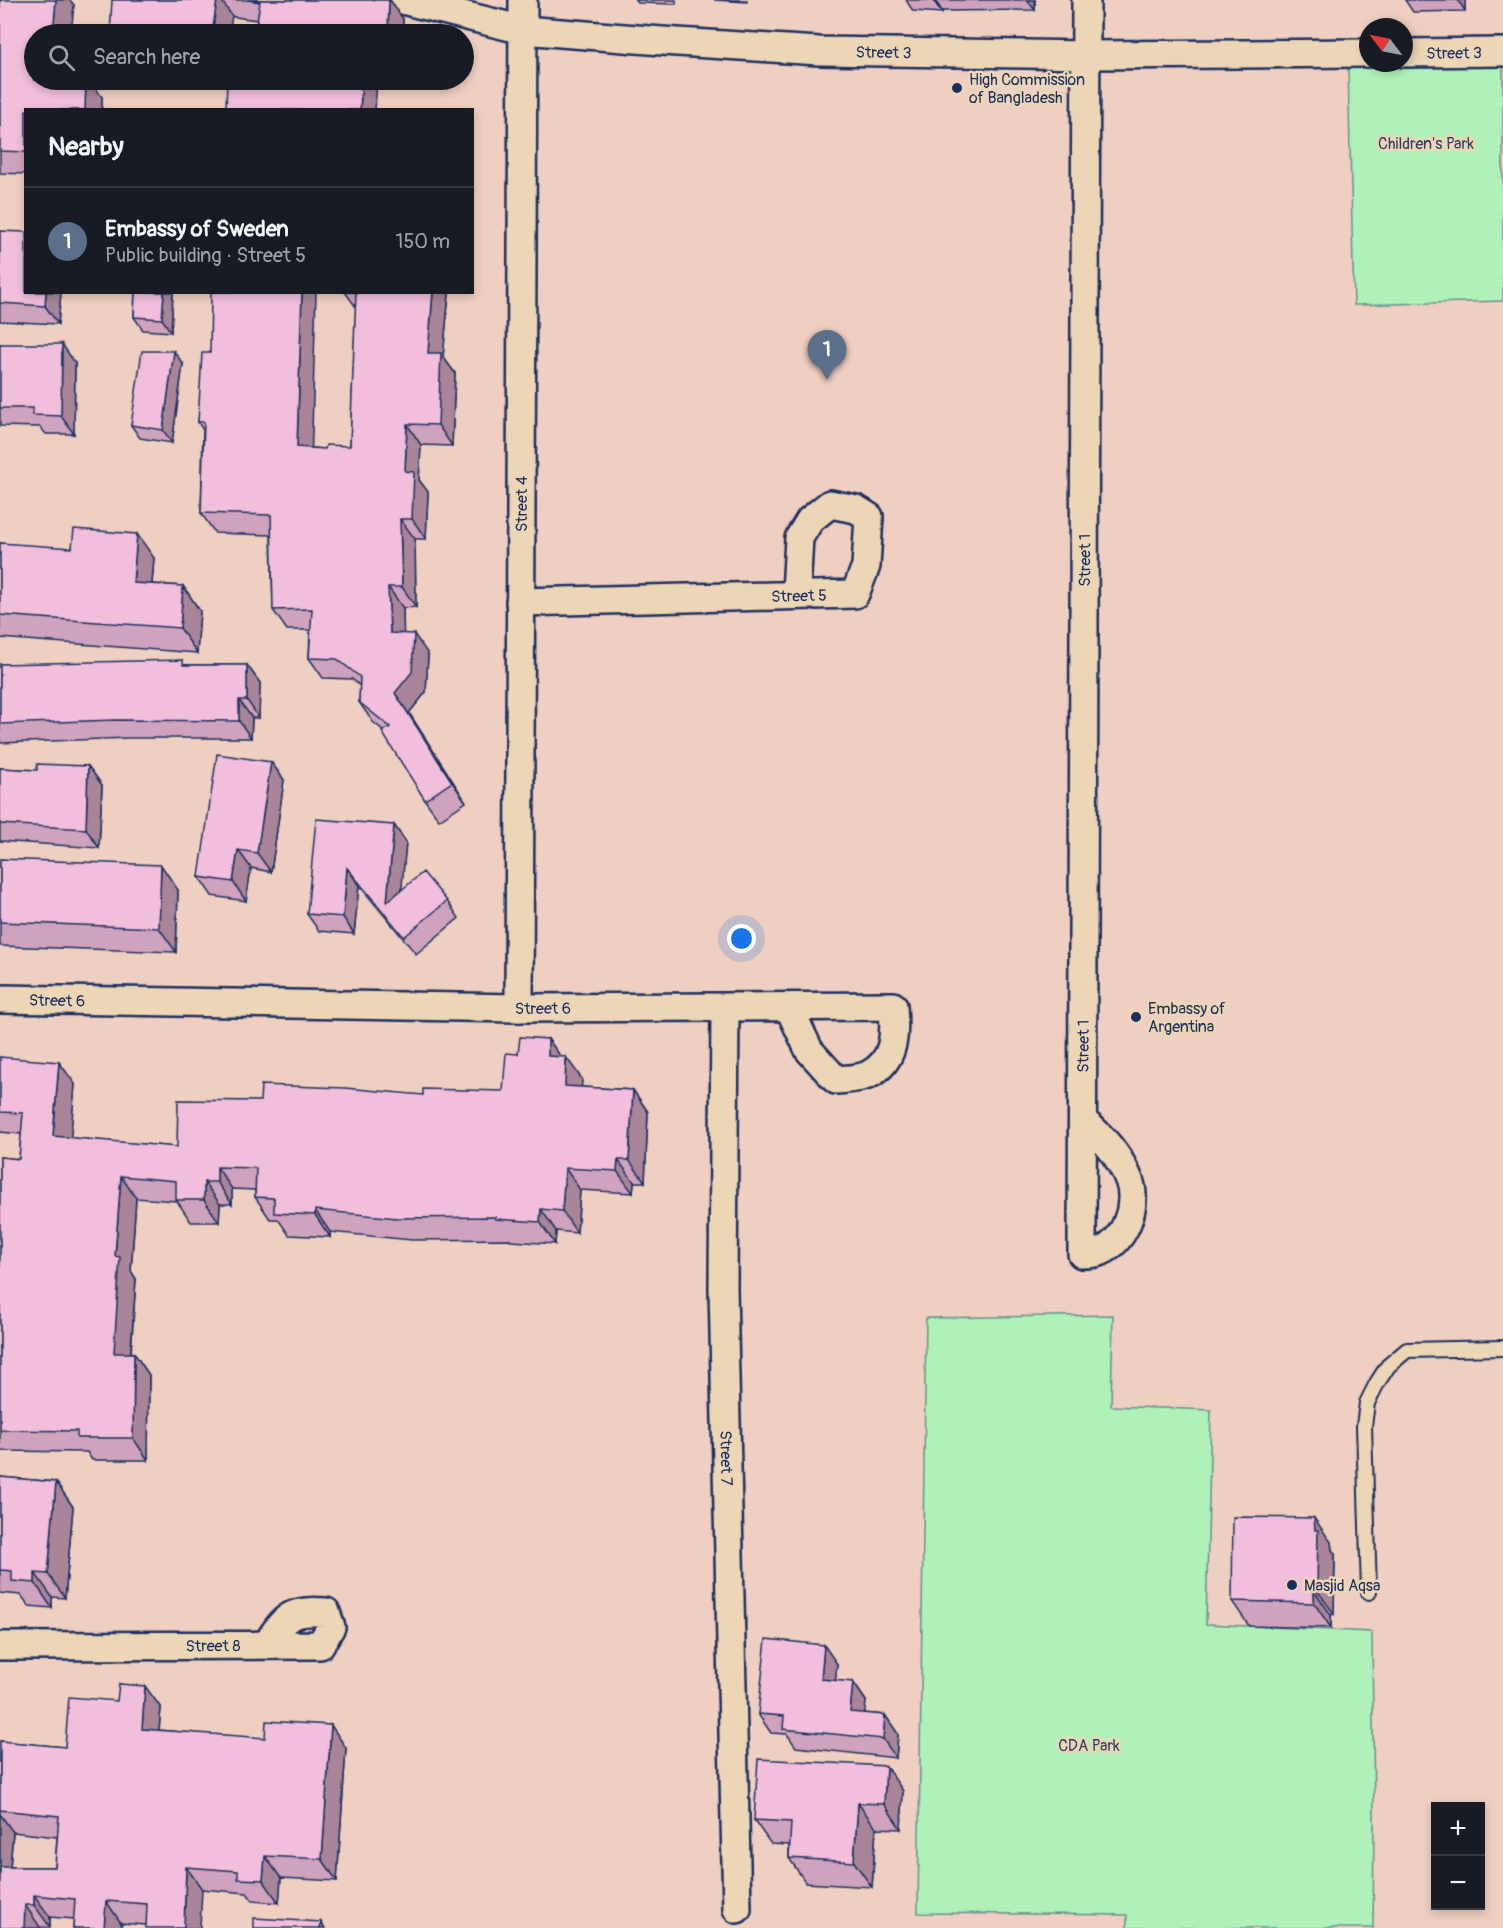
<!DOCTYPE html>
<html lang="en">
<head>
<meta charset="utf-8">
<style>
	:root { --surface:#171b24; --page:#242831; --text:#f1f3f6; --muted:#9ea1a6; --line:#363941; --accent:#ea580c }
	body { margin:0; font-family:Pangolin,sans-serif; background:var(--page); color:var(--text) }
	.controls { position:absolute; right:18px; bottom:18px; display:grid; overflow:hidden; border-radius:0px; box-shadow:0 3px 9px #0003 }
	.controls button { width:54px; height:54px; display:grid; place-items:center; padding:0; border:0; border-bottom:2px solid var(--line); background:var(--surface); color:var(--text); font:30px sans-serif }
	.compass { position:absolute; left:1359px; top:18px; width:54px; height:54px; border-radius:50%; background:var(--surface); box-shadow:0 3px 9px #0003; rotate:302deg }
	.you { position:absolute; left:742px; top:939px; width:21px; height:21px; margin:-15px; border:4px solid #fff; border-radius:50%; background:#1a73e8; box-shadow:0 0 0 9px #1a73e833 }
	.badge { display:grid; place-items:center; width:39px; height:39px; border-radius:50%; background:var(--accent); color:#fff; font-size:20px; font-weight:700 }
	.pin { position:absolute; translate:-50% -50px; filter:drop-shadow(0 2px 3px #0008) }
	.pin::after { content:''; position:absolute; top:32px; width:21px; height:18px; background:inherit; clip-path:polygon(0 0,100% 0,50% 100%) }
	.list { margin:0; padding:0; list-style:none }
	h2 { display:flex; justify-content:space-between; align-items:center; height:78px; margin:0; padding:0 24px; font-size:26px }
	h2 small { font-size:20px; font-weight:400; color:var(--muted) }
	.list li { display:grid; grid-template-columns:39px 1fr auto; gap:18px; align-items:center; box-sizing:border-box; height:108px; padding:0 24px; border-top:2px solid var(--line) }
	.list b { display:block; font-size:22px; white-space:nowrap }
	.list p { margin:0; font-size:20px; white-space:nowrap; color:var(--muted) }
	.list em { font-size:20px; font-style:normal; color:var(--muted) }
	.icon { flex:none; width:33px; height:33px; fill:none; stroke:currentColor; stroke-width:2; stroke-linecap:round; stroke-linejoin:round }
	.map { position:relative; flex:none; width:1503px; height:1928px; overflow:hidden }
	.search { position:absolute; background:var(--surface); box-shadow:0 3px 9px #0003; left:24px; top:24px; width:450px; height:66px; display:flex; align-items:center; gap:15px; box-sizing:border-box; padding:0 21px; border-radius:33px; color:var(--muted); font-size:22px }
	.panel { position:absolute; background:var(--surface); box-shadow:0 3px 9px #0003; left:24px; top:108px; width:450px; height:186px; border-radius:0px }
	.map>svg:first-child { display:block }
	.green { fill:#aff1b9; stroke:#65908c; stroke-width:1.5 }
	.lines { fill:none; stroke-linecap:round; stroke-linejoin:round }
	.lane-casing { stroke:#1b2f5e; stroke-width:18 }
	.street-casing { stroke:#1b2f5e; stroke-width:32 }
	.lane { stroke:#edd6b6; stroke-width:14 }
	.street { stroke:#edd6b6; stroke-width:27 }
	.wall { fill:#cfa3bd; stroke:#1b2f5e; stroke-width:1.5; fill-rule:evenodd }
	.shaded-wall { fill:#a9859a; stroke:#1b2f5e; stroke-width:1.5 }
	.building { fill:#f1bedc; stroke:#1b2f5e; stroke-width:1.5 }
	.poi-dot { fill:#1b2f5e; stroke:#edd6b6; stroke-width:2 }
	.labels { text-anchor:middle; stroke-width:5; stroke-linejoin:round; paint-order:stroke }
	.street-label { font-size:16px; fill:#1b2f5e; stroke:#edd6b6 }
	.poi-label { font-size:16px; fill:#1b2f5e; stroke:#edd6b6; text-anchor:start }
	.park-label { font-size:16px; fill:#2a4267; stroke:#edd6b6 }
</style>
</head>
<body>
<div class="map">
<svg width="1503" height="1928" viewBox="0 0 1503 1928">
	<rect width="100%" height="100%" fill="#eecfc1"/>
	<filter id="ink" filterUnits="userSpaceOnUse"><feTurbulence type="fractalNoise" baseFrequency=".0167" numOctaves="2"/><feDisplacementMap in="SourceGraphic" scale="12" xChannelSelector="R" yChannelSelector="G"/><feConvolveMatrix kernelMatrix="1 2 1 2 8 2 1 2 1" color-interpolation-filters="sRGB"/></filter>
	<g filter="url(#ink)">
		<path class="green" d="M 1503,63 L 1503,301 L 1354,305 L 1348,67 Z
			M 1113,1315 L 1111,1406 L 1211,1410 L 1206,1624 L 1372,1632 L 1374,1823 L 1373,1928 L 1127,1928 L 1127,1915 L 918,1913 L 926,1318 Z"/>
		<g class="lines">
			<g class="lane-casing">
				<path id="lane" d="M 1369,1592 L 1364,1426 L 1367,1403 L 1377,1383 L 1388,1366 L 1407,1350 L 1503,1348"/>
			</g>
			<g class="street-casing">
				<g id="street">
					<path id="s1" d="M 402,0 L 523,30 L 662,41 L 819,51 L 1087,55 L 1368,53"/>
					<path id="s2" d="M 1404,53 L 1503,52"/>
					<path id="s3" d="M 520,602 L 855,594 L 866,566 L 869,517 L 856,509 L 830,504 L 810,520 L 799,538 L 796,593"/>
					<path id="s4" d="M 0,999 L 519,1008 L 893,1006 C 895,1033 896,1061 868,1075 C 859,1079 846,1079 836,1080 L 809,1050 L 792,1014"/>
					<path id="s5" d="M 519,1008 L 523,0"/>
					<path id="s6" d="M 725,1008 L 723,1288 L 737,1909"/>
					<path id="s7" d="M 1083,1121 C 1102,1136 1120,1157 1129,1180 C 1139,1205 1124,1246 1096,1253 C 1092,1254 1087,1254 1082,1254 L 1086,0"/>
					<path id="s8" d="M 0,1646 L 320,1645 L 331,1627 L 326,1612 C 294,1610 286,1614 269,1641"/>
				</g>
			</g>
			<use href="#lane" class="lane"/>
			<use href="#street" class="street"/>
		</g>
		<path class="wall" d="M 0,0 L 74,5 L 34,80 L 102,97 L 102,110 L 26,110 L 26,174 L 0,173 Z
			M 112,0 L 390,0 L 403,19 L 403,34 L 255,34 L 257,20 Z
			M 636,0 L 676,0 L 676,4 L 638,3 Z
			M 714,0 L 747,0 L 747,2 Z
			M 906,0 L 1035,0 L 1035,10 L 942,11 L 942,13 L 913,11 Z
			M 1405,0 L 1465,0 L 1465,11 L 1413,12 Z
			M 0,231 L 26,292 L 61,292 L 58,324 L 0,321 Z
			M 135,292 L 173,292 L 171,332 L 143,330 L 134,317 Z
			M 345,292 L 449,293 L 443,357 L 455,373 L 452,446 L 421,445 L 419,480 L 428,492 L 426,539 L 415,539 L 416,607 L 403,608 L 403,634 L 428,654 L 426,692 L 409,713 L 466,802 L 439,820 L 425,800 L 384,731 L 373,722 L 359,702 L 360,686 L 352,679 L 323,678 L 309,658 L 310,630 L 287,630 L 273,610 L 271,535 L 215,533 L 201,513 L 203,430 L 198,422 L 210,353 L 312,448 L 325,449 L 350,446 L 356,307 Z
			M 0,344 L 75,363 L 74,434 L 46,434 L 40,427 L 0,426 Z
			M 183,364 L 172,443 L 140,438 L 131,425 Z
			M 0,543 L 154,558 L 152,584 L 183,586 L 200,611 L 197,653 L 0,638 Z
			M 0,664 L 247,665 L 260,683 L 259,718 L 252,718 L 251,738 L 128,738 L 0,743 Z
			M 271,762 L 284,780 L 271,872 L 251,868 L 246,901 L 212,896 L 199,877 Z
			M 88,766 L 102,785 L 99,848 L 0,841 L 0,768 L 37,770 Z
			M 394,825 L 406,842 L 401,890 L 447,901 L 459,918 L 416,954 L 359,885 L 354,934 L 319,931 L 307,914 Z
			M 0,859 L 178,890 L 176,952 L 0,946 Z
			M 548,1039 L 561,1057 L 582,1079 L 581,1087 L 633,1090 L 648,1112 L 645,1182 L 634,1182 L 633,1193 L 580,1190 L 577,1233 L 556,1231 L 555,1244 L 511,1241 L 509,1239 L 412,1240 L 330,1232 L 330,1237 L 289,1235 L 278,1219 L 270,1219 L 255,1197 L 255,1190 L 232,1189 L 232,1204 L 220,1204 L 219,1222 L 191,1222 L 177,1201 L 136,1198 L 131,1271 L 136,1279 L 131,1353 L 134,1353 L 149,1375 L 148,1460 L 92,1460 L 87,1452 L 0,1451 L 0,1157 L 19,1159 L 21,1134 L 0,1132 L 0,1057 L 75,1084 L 70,1138 L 177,1147 L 260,1101 L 423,1095 L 503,1091 L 518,1054 Z
			M 0,1477 L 56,1482 L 73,1507 L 65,1598 L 52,1597 L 52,1608 L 29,1606 L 21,1595 L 0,1593 Z
			M 1331,1542 L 1332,1550 L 1335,1554 L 1334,1614 L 1331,1615 L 1331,1628 L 1249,1626 L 1232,1601 Z
			M 837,1664 L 835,1681 L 853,1682 L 866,1701 L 864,1713 L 885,1715 L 898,1734 L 896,1758 L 796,1747 L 787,1734 L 771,1733 L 758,1714 Z
			M 161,1708 L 159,1730 L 346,1748 L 337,1881 L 281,1878 L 279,1903 L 253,1901 L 247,1893 L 202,1889 L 146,1925 L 121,1923 L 121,1928 L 73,1928 L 74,1919 L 50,1917 L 50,1927 L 0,1928 L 0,1741 L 65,1747 ZM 13,1832 L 57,1837 L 55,1867 L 10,1867 Z
			M 903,1791 L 901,1829 L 876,1828 L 872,1887 L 806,1883 L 789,1858 L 789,1845 L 771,1844 L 754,1820 Z"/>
		<path class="shaded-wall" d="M 56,0 L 70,0 L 74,5 L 71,34 L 53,34 Z
			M 217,0 L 221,0 L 232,16 L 229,34 L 212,34 Z
			M 389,0 L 390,0 L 403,19 L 403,34 L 388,34 Z
			M 933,0 L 935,0 L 942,11 L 942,13 Z
			M 1027,0 L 1035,0 L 1035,10 Z
			M 1458,0 L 1465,0 L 1465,11 Z
			M 86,80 L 90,80 L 102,97 L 102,110 L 85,110 Z
			M 362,80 L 377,80 L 375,110 L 360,110 Z
			M 46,292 L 61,292 L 58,324 L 45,306 Z
			M 164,292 L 173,292 L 171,332 L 162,319 Z
			M 302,292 L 316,292 L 311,467 L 297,447 Z
			M 433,292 L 449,293 L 443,357 L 455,373 L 452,446 L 438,425 L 428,353 Z
			M 62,344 L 75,363 L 74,434 L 61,416 Z
			M 174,351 L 183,364 L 172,443 L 163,430 Z
			M 407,424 L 421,445 L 419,480 L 428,492 L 426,539 L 412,519 L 405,471 Z
			M 400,519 L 415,539 L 416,607 L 402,587 Z
			M 137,534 L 154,558 L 150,607 L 133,583 Z
			M 183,586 L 200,611 L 197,653 L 180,628 Z
			M 388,587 L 403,608 L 404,653 L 390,633 Z
			M 414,634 L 428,654 L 426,692 L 409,713 L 466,802 L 452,782 L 395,693 Z
			M 247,665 L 260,683 L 259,718 L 247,700 Z
			M 239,700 L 252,718 L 251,738 L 239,721 Z
			M 271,762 L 284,780 L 271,872 L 257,853 Z
			M 88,766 L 102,785 L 99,848 L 86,829 Z
			M 394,825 L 406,842 L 399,919 L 387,902 Z
			M 238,850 L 251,868 L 246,901 L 233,882 Z
			M 161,865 L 178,890 L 176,952 L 159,928 Z
			M 347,868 L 359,885 L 354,934 L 343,917 Z
			M 548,1039 L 564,1061 L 548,1056 Z
			M 566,1057 L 582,1079 L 580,1108 L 565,1086 Z
			M 59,1062 L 75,1084 L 69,1158 L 53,1136 Z
			M 633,1090 L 648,1112 L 645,1182 L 629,1160 Z
			M 618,1160 L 634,1182 L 633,1193 L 617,1171 Z
			M 217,1167 L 232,1189 L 232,1204 L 217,1182 Z
			M 565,1168 L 580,1190 L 577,1233 L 562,1211 Z
			M 121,1176 L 136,1198 L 131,1271 L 136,1279 L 129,1375 L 114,1353 L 115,1256 Z
			M 204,1182 L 220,1204 L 219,1222 L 204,1200 Z
			M 541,1209 L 556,1231 L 555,1244 L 540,1222 Z
			M 315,1210 L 330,1232 L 330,1237 L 315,1215 Z
			M 134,1353 L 149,1375 L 148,1460 L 133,1438 Z
			M 56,1482 L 73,1507 L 65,1598 L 48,1574 Z
			M 1314,1518 L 1331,1542 L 1332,1550 L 1335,1554 L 1334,1614 L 1317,1590 Z
			M 35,1573 L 52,1597 L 52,1608 L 35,1583 Z
			M 1314,1590 L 1331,1615 L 1331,1628 L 1314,1603 Z
			M 824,1645 L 837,1664 L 834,1698 L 821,1679 Z
			M 853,1682 L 866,1701 L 863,1730 L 850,1712 Z
			M 145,1686 L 161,1708 L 157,1751 L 142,1729 Z
			M 885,1715 L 898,1734 L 896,1758 L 883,1739 Z
			M 331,1725 L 346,1748 L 337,1881 L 322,1859 Z
			M 886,1766 L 903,1791 L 901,1829 L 884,1804 Z
			M 858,1803 L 876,1828 L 872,1887 L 854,1862 Z
			M 0,1814 L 13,1832 L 8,1889 L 0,1877 Z
			M 265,1856 L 281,1878 L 279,1903 L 263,1880 Z
			M 186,1867 L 202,1889 L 200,1928 L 184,1928 Z
			M 34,1895 L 50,1917 L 50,1927 L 34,1905 Z
			M 106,1901 L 121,1923 L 121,1928 L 104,1928 Z
			M 25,1905 L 40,1927 L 40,1928 L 24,1928 Z
			M 321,1922 L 325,1928 L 320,1928 Z"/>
		<path class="building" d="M 0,0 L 56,0 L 53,34 L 34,34 L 34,80 L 86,80 L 85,110 L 26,110 L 26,152 L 0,151 Z
			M 112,0 L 217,0 L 212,34 L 110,34 Z
			M 247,0 L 389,0 L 388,34 L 255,34 L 260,2 Z
			M 227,80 L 362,80 L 360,110 L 226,110 Z
			M 0,231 L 26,232 L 26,292 L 46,292 L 45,306 L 0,303 Z
			M 135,292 L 164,292 L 162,319 L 134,317 Z
			M 211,292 L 302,292 L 297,447 L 325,449 L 326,445 L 350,446 L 356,292 L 433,292 L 428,353 L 441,353 L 438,425 L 407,424 L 405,471 L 414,472 L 412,519 L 400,519 L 402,587 L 388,587 L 390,633 L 414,634 L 412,672 L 395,693 L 452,782 L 425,800 L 382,732 L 390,727 L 359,702 L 360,677 L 337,659 L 309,658 L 312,609 L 273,610 L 271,515 L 201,513 L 204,422 L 198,422 L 202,353 L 210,353 Z
			M 0,344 L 62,344 L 61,416 L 33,415 L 33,408 L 0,408 Z
			M 142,351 L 174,351 L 163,430 L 131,425 Z
			M 74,529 L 137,534 L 133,583 L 183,586 L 180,628 L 0,615 L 0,543 L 72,548 Z
			M 183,660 L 183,665 L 247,665 L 247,700 L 239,700 L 239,721 L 115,720 L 0,724 L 0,664 Z
			M 217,754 L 271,762 L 257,853 L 238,850 L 233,882 L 199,877 Z
			M 37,764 L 88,766 L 86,829 L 0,824 L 0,768 L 37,770 Z
			M 316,819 L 394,825 L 387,902 L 423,872 L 447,901 L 404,937 L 347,868 L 343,917 L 307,914 Z
			M 0,859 L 161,865 L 159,928 L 0,922 Z
			M 520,1037 L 548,1039 L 548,1056 L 566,1057 L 565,1086 L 633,1090 L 629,1160 L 618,1160 L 617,1171 L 565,1168 L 562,1211 L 541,1209 L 540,1222 L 495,1219 L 496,1217 L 397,1218 L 315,1210 L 315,1215 L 274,1213 L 274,1198 L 255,1197 L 256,1168 L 217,1167 L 217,1182 L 204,1182 L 204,1200 L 176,1200 L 176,1181 L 121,1176 L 115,1256 L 120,1257 L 114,1353 L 134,1353 L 133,1438 L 77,1438 L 77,1431 L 0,1430 L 0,1157 L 19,1159 L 23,1113 L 0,1112 L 0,1057 L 59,1062 L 53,1136 L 177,1147 L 178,1100 L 260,1101 L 261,1085 L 345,1088 L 423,1095 L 423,1089 L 503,1091 L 506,1053 L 518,1054 Z
			M 0,1477 L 56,1482 L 48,1574 L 35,1573 L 35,1583 L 12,1581 L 12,1571 L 0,1570 Z
			M 1233,1517 L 1314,1518 L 1315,1530 L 1318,1530 L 1317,1590 L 1314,1590 L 1314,1603 L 1232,1601 Z
			M 766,1639 L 824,1645 L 821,1679 L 853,1682 L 850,1712 L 885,1715 L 883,1739 L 783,1729 L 784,1716 L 758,1714 Z
			M 119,1684 L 145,1686 L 142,1729 L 265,1738 L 266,1721 L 331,1725 L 322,1859 L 265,1856 L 263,1880 L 238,1879 L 238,1871 L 186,1867 L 184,1928 L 146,1928 L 147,1904 L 106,1901 L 104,1928 L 73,1928 L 75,1899 L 34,1895 L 34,1905 L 25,1905 L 24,1928 L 0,1928 L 0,1867 L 55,1867 L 59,1816 L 0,1810 L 0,1741 L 65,1747 L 69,1697 L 117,1701 Z
			M 758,1759 L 886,1766 L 884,1804 L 858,1803 L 854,1862 L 789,1858 L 791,1822 L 754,1820 Z
			M 254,1918 L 321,1922 L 320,1928 L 254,1928 Z"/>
	</g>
	<g class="poi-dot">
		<circle cx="957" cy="88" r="6"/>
		<circle cx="1136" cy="1017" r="6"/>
		<circle cx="1292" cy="1585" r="6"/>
	</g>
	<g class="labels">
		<g class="street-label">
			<text dy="6" stroke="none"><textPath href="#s1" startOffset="486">Street 3</textPath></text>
			<text dy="6" stroke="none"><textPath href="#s2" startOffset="50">Street 3</textPath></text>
			<text dy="6" stroke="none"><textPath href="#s5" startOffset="504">Street 4</textPath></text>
			<text dy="6" stroke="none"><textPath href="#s7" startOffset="872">Street 1</textPath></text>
			<text dy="6" stroke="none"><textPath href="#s3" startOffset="279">Street 5</textPath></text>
			<text dy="6" stroke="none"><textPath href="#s4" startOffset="57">Street 6</textPath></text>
			<text dy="6" stroke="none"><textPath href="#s4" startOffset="543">Street 6</textPath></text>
			<text dy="6" stroke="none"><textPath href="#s7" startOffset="386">Street 1</textPath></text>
			<text dy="6" stroke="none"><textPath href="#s6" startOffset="450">Street 7</textPath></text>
			<text dy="6" stroke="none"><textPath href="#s8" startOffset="213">Street 8</textPath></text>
		</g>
		<g class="poi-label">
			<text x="969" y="85">High Commission<tspan x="969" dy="18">of Bangladesh</tspan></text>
			<text x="1148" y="1014">Embassy of<tspan x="1148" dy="18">Argentina</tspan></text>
			<text x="1304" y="1591">Masjid Aqsa</text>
		</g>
		<g class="park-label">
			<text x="1426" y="149">Children's Park</text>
			<text x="1089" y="1751">CDA Park</text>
		</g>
	</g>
</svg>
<div class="controls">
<button>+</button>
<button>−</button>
</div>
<svg class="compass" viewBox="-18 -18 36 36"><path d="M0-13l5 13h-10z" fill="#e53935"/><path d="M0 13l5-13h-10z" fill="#9ea1a6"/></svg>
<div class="you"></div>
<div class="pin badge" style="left:827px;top:380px;background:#5c6f8a">1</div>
<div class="search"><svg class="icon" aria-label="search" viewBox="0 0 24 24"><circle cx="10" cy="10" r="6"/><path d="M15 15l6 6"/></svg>Search here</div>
<section class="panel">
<h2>Nearby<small></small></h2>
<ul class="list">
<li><span class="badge" style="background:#5c6f8a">1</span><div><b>Embassy of Sweden</b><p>Public building · Street 5</p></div><em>150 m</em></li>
</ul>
</section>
</div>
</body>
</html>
